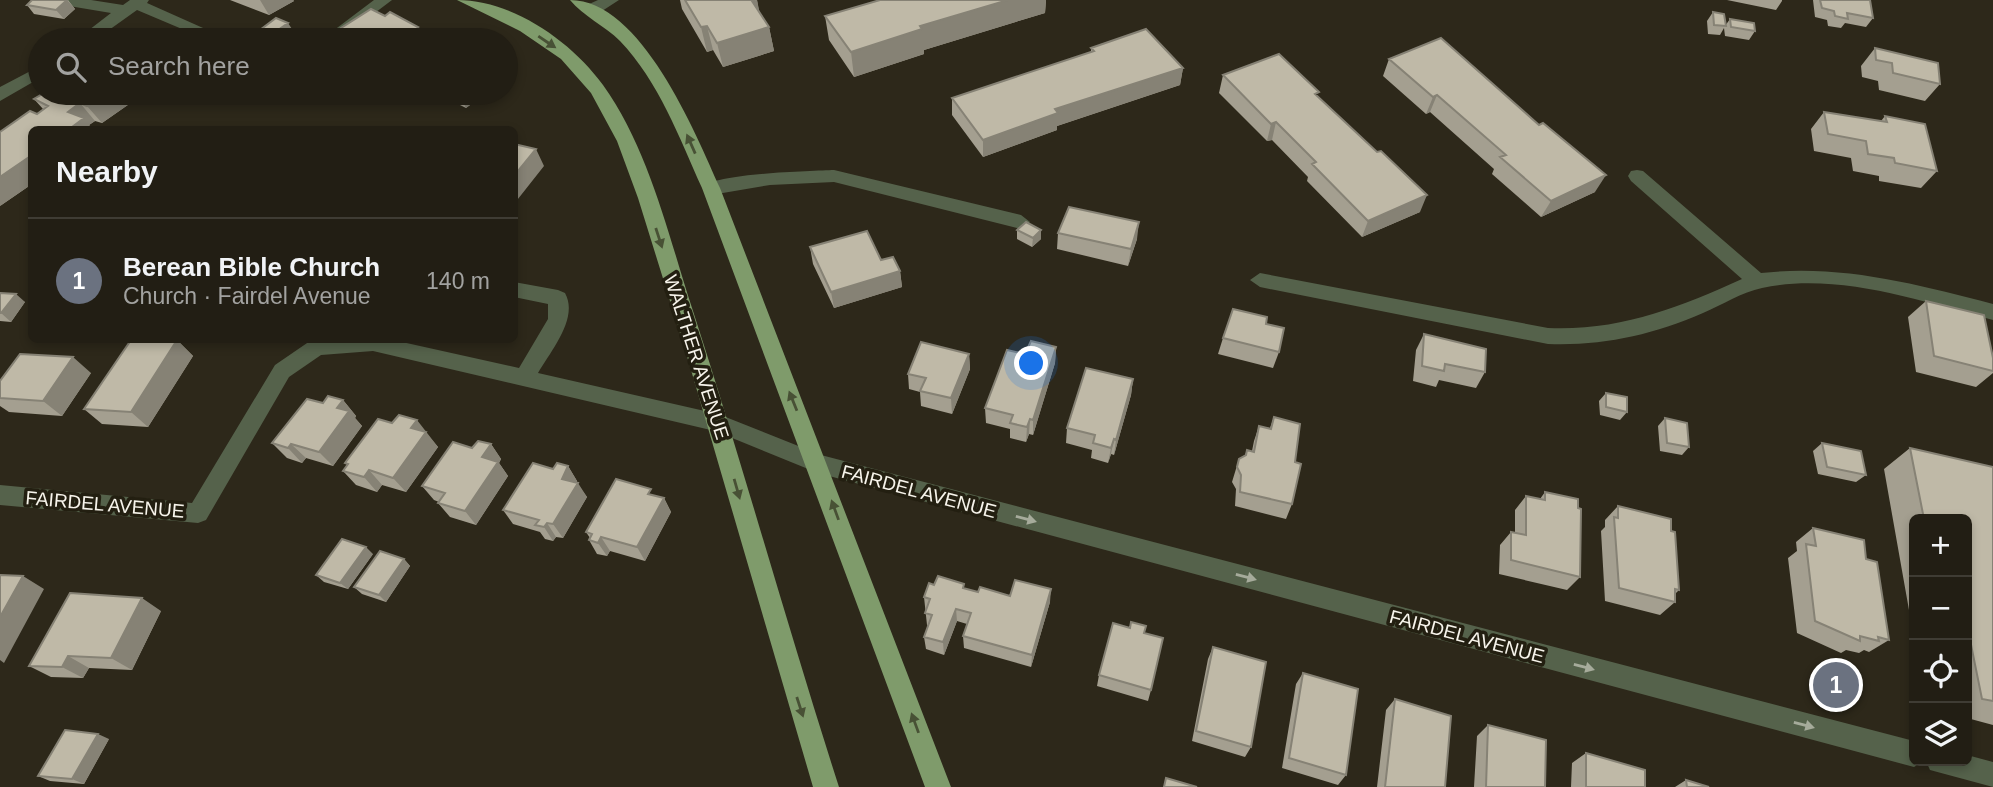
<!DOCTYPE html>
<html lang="en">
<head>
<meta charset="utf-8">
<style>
	:root { --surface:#221e14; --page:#2a271d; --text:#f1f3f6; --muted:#a2a2a0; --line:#3f3c34; --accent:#52ccd6 }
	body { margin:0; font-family:Helvetica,sans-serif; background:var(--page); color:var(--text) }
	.controls { position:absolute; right:21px; bottom:21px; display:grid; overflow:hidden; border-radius:10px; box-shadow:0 4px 10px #0003 }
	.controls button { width:63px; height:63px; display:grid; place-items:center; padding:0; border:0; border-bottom:2px solid var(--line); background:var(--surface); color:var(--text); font:35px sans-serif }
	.you { position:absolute; left:1032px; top:364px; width:24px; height:24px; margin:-18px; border:5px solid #fff; border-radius:50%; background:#1a73e8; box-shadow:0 0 0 10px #1a73e833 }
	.badge { display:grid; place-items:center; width:46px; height:46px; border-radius:50%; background:var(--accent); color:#fff; font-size:23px; font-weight:700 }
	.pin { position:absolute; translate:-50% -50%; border:4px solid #fff; box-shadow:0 2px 7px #0006 }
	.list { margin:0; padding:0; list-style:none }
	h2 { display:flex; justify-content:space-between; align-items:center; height:91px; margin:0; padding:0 28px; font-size:30px }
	h2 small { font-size:23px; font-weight:400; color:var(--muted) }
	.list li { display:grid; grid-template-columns:46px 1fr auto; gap:21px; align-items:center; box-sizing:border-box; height:126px; padding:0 28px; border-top:2px solid var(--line) }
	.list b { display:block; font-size:26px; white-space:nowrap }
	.list p { margin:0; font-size:23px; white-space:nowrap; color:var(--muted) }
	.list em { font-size:23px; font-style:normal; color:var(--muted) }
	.icon { flex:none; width:38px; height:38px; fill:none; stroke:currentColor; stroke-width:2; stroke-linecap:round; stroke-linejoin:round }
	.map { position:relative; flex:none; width:1993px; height:787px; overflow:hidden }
	.search { position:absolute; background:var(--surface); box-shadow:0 4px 10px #0003; left:28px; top:28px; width:490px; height:77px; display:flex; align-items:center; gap:18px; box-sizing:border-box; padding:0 24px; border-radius:38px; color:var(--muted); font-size:26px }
	.panel { position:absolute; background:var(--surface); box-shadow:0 4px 10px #0003; left:28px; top:126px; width:490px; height:217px; border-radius:10px }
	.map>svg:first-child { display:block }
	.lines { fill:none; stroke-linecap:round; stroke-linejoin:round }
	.minor { fill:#55624b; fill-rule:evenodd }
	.major { fill:#7f9b6b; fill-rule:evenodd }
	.wall { fill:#a49f90 }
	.shaded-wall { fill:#868275 }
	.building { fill:#bfb9a7; stroke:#868275; stroke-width:2 }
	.oneway { fill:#485135 }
	.oneway2 { fill:#a6ab9b }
	.labels { text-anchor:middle; stroke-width:7; stroke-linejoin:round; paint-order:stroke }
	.street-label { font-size:19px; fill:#f7f4eb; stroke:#231f11 }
</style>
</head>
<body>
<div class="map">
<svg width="1993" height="787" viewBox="0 0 1993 787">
	<rect width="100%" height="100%" fill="#2d281a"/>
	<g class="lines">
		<path class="minor" d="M 55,0 L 91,0 L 123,5 L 130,0 L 149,0 L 147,3 L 230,40 L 208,40 L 137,10 L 95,40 L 76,40 L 111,13 L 63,5 Z
			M 374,0 L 392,0 L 339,40 L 321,40 Z
			M 598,0 L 619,0 L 599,13 L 587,13 L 587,5 Z
			M 40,66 L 40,78 L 0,101 L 0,87 Z
			M 206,93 L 225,93 L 209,105 L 200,99 Z
			M 834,170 L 1021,215 L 1030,222 L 1021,229 L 834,182 L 770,185 L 711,195 L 702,188 C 711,173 813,171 834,170 Z
			M 1637,170 L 1643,171 L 1761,273 C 1841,264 1916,284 1993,304 L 1993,320 C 1920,301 1838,272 1762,288 C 1742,292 1722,305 1703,313 C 1652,335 1603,346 1548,344 L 1260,287 L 1250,280 L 1260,273 L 1548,328 C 1620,331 1678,308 1742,279 L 1631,181 L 1628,176 L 1631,171 Z
			M 514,282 L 558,290 L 565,293 C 579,318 551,351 538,373 L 718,414 L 821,455 L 1914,741 L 1914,761 L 1924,761 L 1914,767 L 818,473 L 715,431 L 373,351 L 321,355 L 289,377 L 206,520 L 198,523 L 0,505 L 0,485 L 192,503 L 275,365 L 310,341 L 393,340 L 519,368 L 548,319 L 548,304 L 514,297 Z
			M 1967,755 L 1993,762 L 1993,787 L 1930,770 L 1926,761 L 1967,761 Z"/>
		<path class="major" d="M 457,0 C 512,0 571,41 603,85 C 650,151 668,235 693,311 C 744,469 788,629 839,787 L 813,787 L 684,346 L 638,198 L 617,141 L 591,93 L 561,59 L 520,31 Z
			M 570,0 C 641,0 695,132 720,188 L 951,787 L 925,787 L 702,188 C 679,137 659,82 620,41 C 605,26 583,16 570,0 Z"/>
	</g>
	<path class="wall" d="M 68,0 L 75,9 L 64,19 L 34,14 L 27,5 Z
		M 230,0 L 293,0 L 294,1 L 269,15 Z
		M 680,0 L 757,0 L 759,12 L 769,27 L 774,51 L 723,67 L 713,50 L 707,52 L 682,9 Z
		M 880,0 L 1046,0 L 1045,13 L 924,50 L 924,54 L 854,77 L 829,40 L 825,16 Z
		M 1727,0 L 1782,0 L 1782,1 L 1776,10 Z
		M 1813,0 L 1870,0 L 1873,18 L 1866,27 L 1845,23 L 1841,28 L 1828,26 L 1827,20 L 1815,17 Z
		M 1713,12 L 1725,26 L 1730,19 L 1755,31 L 1749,40 L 1725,36 L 1724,28 L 1720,35 L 1708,34 L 1707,21 Z
		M 338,30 L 423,35 L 434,40 L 344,40 Z
		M 294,32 L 282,40 L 261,40 L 256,33 Z
		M 1091,48 L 1183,68 L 1180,85 L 1057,126 L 1057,130 L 983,157 L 952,115 L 952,98 L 1091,52 Z
		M 1875,48 L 1940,84 L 1925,101 L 1879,90 L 1878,81 L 1862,77 L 1861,66 Z
		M 1389,59 L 1539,125 L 1595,192 L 1541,217 L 1492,174 L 1494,169 L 1430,112 L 1426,114 L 1383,76 Z
		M 1223,75 L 1318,97 L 1420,212 L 1362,237 L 1307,181 L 1308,177 L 1272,140 L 1267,141 L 1219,93 Z
		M 145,93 L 102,123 L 95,121 L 89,125 L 93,130 L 32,130 L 32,184 L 0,206 L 37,114 L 43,109 L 34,99 Z
		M 436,93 L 486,93 L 466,108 Z
		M 1824,112 L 1881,121 L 1885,116 L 1937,171 L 1921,188 L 1879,181 L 1879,176 L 1853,171 L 1851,158 L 1814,151 L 1811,129 Z
		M 1017,230 L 1041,230 L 1041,239 L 1032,247 L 1017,239 Z
		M 1058,233 L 1137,239 L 1128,266 L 1057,249 Z
		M 810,247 L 881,260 L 900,271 L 902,287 L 834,308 L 813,264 Z
		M 0,293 L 25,302 L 11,322 L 0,321 Z
		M 1926,301 L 1993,358 L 1993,373 L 1976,387 L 1916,372 L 1908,317 Z
		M 1266,324 L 1279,352 L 1273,368 L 1218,354 L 1223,338 Z
		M 1424,334 L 1485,372 L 1476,388 L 1439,380 L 1436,387 L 1413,381 L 1416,350 Z
		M 177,340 L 193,356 L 148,427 L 102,424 L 84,409 Z
		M 1056,347 L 1055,363 L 1033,435 L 1029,434 L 1026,442 L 1010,438 L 1010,429 L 986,423 L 985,408 L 1025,354 Z
		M 969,354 L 970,369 L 952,414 L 921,406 L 920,392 L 909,389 L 908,374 Z
		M 91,373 L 62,416 L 9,412 L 0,406 L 0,381 Z
		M 1133,379 L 1131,395 L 1114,455 L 1111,454 L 1108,463 L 1091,458 L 1092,450 L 1066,443 L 1067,428 Z
		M 1606,393 L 1627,412 L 1620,420 L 1600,415 L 1599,401 Z
		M 343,400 L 356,416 L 355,418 L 362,426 L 333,466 L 306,458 L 302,463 L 287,458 L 272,443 L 323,403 Z
		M 1274,417 L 1295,462 L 1292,504 L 1286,519 L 1235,506 L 1236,489 L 1232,482 L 1239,459 L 1245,455 L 1247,450 L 1252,451 L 1254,441 L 1259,426 L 1270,428 Z
		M 1665,418 L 1689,447 L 1682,455 L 1660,451 L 1658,426 Z
		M 392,423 L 425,432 L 438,447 L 406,492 L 382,485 L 377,492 L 356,485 L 343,471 L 347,465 L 345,463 Z
		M 1822,443 L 1866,475 L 1856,482 L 1818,474 L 1813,451 Z
		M 491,444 L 501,459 L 499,463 L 508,476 L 476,525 L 450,517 L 438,503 L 439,502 L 434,500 L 422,486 L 472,448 Z
		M 1910,448 L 1993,467 L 1993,725 L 1967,718 L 1967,519 L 1914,519 L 1914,611 L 1909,610 L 1884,469 Z
		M 568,466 L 577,481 L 576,483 L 587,497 L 563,538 L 556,537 L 553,541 L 545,539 L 540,532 L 513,524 L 503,510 L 553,469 Z
		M 1545,492 L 1580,577 L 1567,590 L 1499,574 L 1500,545 L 1511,532 L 1515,532 L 1515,510 L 1526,496 L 1540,499 Z
		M 654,495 L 664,498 L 671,512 L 645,561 L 610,551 L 607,556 L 597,554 L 589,540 L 590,538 L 586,532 Z
		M 1618,506 L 1671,531 L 1679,590 L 1675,594 L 1675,602 L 1660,615 L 1605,601 L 1601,531 L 1605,527 L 1605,520 Z
		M 1813,528 L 1866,559 L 1889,640 L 1869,652 L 1864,650 L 1859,653 L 1846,650 L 1841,653 L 1797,633 L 1788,558 L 1797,551 L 1796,542 Z
		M 373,554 L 348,589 L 324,582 L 316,575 Z
		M 404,559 L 410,566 L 386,602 L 362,594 L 354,587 Z
		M 934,585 L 965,589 L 978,592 L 1010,596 L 1050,602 L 1031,667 L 964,648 L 963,636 L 967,624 L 957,621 L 944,655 L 926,649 L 924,637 L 928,626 L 927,625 L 924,597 Z
		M 161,611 L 132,670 L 89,668 L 83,678 L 51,677 L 29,666 Z
		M 1144,633 L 1151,690 L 1148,701 L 1097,686 L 1099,675 Z
		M 1213,647 L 1251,747 L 1245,757 L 1192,741 L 1208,659 Z
		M 1303,673 L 1346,775 L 1338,785 L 1282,768 L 1296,684 Z
		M 1395,699 L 1445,787 L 1377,787 L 1386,710 Z
		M 1488,725 L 1545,787 L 1474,787 L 1477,736 Z
		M 109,739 L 84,784 L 50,781 L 38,776 Z
		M 1586,753 L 1645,787 L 1571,787 L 1572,763 Z
		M 1686,780 L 1709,787 L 1675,787 Z"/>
	<path class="shaded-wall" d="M 67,0 L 75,9 L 64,19 L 56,10 Z
		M 260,0 L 293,0 L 294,1 L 269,15 Z
		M 757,0 L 762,24 L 752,1 Z
		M 1008,0 L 1046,0 L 1045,13 L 924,50 L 924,54 L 854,77 L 851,52 L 920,26 Z
		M 288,23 L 294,32 L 282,40 L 270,40 L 268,37 Z
		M 707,26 L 713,50 L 707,52 L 701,27 Z
		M 418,27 L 425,40 L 413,30 Z
		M 769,27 L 774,51 L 723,67 L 717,43 Z
		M 1183,68 L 1180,85 L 1057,126 L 1057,130 L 983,157 L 983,140 L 1055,109 Z
		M 106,93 L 145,93 L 102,123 L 87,106 Z
		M 458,93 L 486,93 L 466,108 Z
		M 1437,95 L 1430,112 L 1426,114 L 1433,97 Z
		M 80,103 L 95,121 L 89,125 L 93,130 L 68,130 L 68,112 Z
		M 1276,122 L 1272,140 L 1267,141 L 1271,124 Z
		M 536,149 L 544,166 L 514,204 L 514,176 Z
		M 32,155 L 32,184 L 0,206 L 0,177 Z
		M 1606,175 L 1595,192 L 1541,217 L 1551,201 Z
		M 1427,195 L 1420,212 L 1362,237 L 1368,221 Z
		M 1139,222 L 1137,239 L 1128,266 L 1131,249 Z
		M 1041,230 L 1041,239 L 1032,247 L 1033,238 Z
		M 900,271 L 902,287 L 834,308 L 831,292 Z
		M 16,294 L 25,302 L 11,322 L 1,313 Z
		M 177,340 L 193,356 L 148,427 L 131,412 Z
		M 1056,347 L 1055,363 L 1033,435 L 1033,420 Z
		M 969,354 L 970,369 L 952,414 L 951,398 Z
		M 73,357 L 91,373 L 62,416 L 43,401 Z
		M 1133,379 L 1131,395 L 1114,455 L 1116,440 Z
		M 343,400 L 356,416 L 355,418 L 362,426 L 333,466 L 319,452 L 337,408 Z
		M 1030,419 L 1029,434 L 1026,442 L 1027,427 Z
		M 417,420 L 438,447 L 406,492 L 393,478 L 411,428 Z
		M 1114,439 L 1111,454 L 1108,463 L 1111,448 Z
		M 291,444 L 306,458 L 302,463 L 288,448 Z
		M 491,444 L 501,459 L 499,463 L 508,476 L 476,525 L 465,511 L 482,457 Z
		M 568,466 L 577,481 L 571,493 L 562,479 Z
		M 369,470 L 382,485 L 377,492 L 364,477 Z
		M 578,483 L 587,497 L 563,538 L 553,524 Z
		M 664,498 L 671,512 L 645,561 L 637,547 Z
		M 547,523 L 556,537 L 553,541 L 544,527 Z
		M 601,537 L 610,551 L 607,556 L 598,543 Z
		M 366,547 L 373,554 L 348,589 L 340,583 Z
		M 404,559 L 410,566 L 386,602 L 379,595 Z
		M 23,576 L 44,589 L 4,663 L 0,660 L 0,617 Z
		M 1051,589 L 1050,602 L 1031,667 L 1032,655 Z
		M 142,598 L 161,611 L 132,670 L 111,658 Z
		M 956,609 L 957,621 L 944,655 L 943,642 Z
		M 68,656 L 89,668 L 83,678 L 62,667 Z
		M 98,734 L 109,739 L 84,784 L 72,779 Z"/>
	<path class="building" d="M 32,0 L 67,0 L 56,10 L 27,5 Z
		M 685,0 L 755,0 L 752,1 L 769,27 L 717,43 L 707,26 L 701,27 Z
		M 880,0 L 1008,0 L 920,26 L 922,29 L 851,52 L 825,16 Z
		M 1820,0 L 1870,0 L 1873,18 L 1847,13 L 1848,19 L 1835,16 L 1834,11 L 1822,8 Z
		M 371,9 L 385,16 L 390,12 L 418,27 L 413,30 L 434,40 L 358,40 L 338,30 Z
		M 1713,12 L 1724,14 L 1726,26 L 1714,25 Z
		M 276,18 L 288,23 L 268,37 L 256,33 Z
		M 1730,19 L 1754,23 L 1755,31 L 1731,27 Z
		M 1146,29 L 1183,68 L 1055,109 L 1058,113 L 983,140 L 952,98 L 1094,51 L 1091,48 Z
		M 1441,38 L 1539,125 L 1543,123 L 1606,175 L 1551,201 L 1500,157 L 1506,155 L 1437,95 L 1433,97 L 1389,59 Z
		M 1875,48 L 1938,63 L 1940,84 L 1893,73 L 1892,63 L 1876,60 Z
		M 1279,54 L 1319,92 L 1315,94 L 1345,122 L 1377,152 L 1381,151 L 1427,195 L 1368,221 L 1312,164 L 1316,162 L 1276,122 L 1271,124 L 1223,75 Z
		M 44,93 L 106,93 L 87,106 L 80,103 L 68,112 L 84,118 L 68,130 L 32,130 L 32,155 L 0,177 L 0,132 L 30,111 L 37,114 L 48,106 L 34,99 Z
		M 1824,112 L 1887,122 L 1885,116 L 1925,124 L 1937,171 L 1895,163 L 1894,158 L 1868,154 L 1866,141 L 1828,134 Z
		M 514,144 L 536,149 L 514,176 Z
		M 1069,207 L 1139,222 L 1131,249 L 1058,233 Z
		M 1026,222 L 1041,230 L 1033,238 L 1017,230 Z
		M 867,231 L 881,260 L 893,257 L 900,271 L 831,292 L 810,247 Z
		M 0,293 L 16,294 L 1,313 L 0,313 Z
		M 1926,301 L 1984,315 L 1993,358 L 1993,371 L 1934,356 Z
		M 1233,309 L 1267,317 L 1266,324 L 1284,328 L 1279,352 L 1223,338 Z
		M 1424,334 L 1486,349 L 1485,372 L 1445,364 L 1444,371 L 1422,366 Z
		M 131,340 L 177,340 L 131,412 L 84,409 Z
		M 1031,341 L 1056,347 L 1033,420 L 1030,419 L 1027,427 L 1010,423 L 1013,415 L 985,408 L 1007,350 L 1025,354 Z
		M 921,342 L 969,354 L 951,398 L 920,391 L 926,378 L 908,374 Z
		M 20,354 L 73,357 L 43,401 L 0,398 L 0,381 Z
		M 1086,368 L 1133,379 L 1116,440 L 1114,439 L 1111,448 L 1093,443 L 1095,435 L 1067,428 Z
		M 1606,393 L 1627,397 L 1627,412 L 1606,407 Z
		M 328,396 L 343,400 L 337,408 L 349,411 L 319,452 L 291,444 L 288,448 L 272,443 L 307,399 L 323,403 Z
		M 399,415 L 417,420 L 411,428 L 426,432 L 393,478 L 369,470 L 364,477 L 343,471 L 348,464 L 345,463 L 378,419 L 392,423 Z
		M 1274,417 L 1300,424 L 1295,462 L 1301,464 L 1292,504 L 1240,492 L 1241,475 L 1237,467 L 1239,459 L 1246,455 L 1247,450 L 1254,452 L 1259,426 L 1271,429 Z
		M 1665,418 L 1687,423 L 1689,447 L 1667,443 Z
		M 478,441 L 491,444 L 482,457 L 498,462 L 465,511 L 438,503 L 445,493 L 422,486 L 453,442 L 472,448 Z
		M 1822,443 L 1861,451 L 1866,475 L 1827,467 Z
		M 1910,448 L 1993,467 L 1993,701 L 1982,699 L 1967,625 L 1967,519 L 1924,519 Z
		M 533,463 L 553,469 L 557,463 L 568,466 L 562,479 L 578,483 L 553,524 L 547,523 L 544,527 L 535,525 L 539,520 L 503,510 Z
		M 616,479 L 651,489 L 648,494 L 664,498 L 637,547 L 601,537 L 598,543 L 589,540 L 592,534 L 586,532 Z
		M 1545,492 L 1578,499 L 1578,508 L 1581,509 L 1580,577 L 1511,560 L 1511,532 L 1526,535 L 1526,496 L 1545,500 Z
		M 1618,506 L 1671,519 L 1671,531 L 1675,532 L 1679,590 L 1675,589 L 1675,602 L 1619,588 L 1614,517 L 1618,518 Z
		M 1813,528 L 1864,540 L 1866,559 L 1877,562 L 1889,640 L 1878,637 L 1879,641 L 1860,636 L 1860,641 L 1815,621 L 1806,544 L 1816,546 Z
		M 342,539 L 366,547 L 340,583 L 316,575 Z
		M 380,551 L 404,559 L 379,595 L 354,587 Z
		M 0,575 L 23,576 L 0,617 Z
		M 938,576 L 964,584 L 963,588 L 978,592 L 980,587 L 1010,596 L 1015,580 L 1051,589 L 1032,655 L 963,636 L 971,613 L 956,609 L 943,642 L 924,637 L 932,615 L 925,613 L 930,599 L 924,597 L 929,583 L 934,585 Z
		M 70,593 L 142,598 L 111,658 L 68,656 L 62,667 L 29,666 Z
		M 1131,622 L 1146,626 L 1144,633 L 1163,638 L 1151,690 L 1099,675 L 1113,623 L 1130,628 Z
		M 1213,647 L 1266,662 L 1251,747 L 1196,731 Z
		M 1303,673 L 1358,689 L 1346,775 L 1289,758 Z
		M 1395,699 L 1451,716 L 1445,787 L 1385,787 Z
		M 1488,725 L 1546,740 L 1545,787 L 1486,787 Z
		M 65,730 L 98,734 L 72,779 L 38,776 Z
		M 1586,753 L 1645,770 L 1645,787 L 1586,787 Z
		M 1166,778 L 1197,787 L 1164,787 Z
		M 1686,780 L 1709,787 L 1687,787 Z"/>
	<defs><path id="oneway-solid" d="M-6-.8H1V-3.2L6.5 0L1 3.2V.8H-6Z" transform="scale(1.75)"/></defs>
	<g class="oneway">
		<use href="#oneway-solid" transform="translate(547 42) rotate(34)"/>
		<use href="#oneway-solid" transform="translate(691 144) rotate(-114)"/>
		<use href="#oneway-solid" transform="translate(659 238) rotate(72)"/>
		<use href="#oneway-solid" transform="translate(793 401) rotate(-112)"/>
		<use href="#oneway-solid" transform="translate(737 489) rotate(74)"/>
		<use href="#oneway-solid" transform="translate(835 510) rotate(-110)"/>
		<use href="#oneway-solid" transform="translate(800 707) rotate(72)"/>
		<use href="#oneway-solid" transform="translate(915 723) rotate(-110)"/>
	</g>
	<g class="oneway2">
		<use href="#oneway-solid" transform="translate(1026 519) rotate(15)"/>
		<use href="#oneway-solid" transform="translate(1246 577) rotate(15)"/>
		<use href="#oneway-solid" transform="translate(1584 667) rotate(15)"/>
		<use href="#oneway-solid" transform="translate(1804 725) rotate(15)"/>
	</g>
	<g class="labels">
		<g class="street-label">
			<text transform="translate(697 357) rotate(72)" y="7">WALTHER AVENUE</text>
			<text transform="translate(919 491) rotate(15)" y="7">FAIRDEL AVENUE</text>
			<text transform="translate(105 504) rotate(5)" y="7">FAIRDEL AVENUE</text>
			<text transform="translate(1467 636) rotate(15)" y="7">FAIRDEL AVENUE</text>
		</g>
	</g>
</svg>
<div class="controls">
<button>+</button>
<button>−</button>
<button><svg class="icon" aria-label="locate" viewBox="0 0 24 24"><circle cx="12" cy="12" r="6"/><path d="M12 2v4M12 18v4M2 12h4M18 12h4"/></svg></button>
<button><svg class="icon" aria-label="layers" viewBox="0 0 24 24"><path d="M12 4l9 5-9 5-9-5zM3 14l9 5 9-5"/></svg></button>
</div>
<div class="you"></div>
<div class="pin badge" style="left:1836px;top:685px;background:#6b7280">1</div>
<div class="search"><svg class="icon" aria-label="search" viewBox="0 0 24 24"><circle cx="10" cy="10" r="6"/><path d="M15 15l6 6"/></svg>Search here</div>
<section class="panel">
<h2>Nearby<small></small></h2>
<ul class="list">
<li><span class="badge" style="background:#6b7280">1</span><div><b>Berean Bible Church</b><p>Church · Fairdel Avenue</p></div><em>140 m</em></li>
</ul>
</section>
</div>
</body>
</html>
